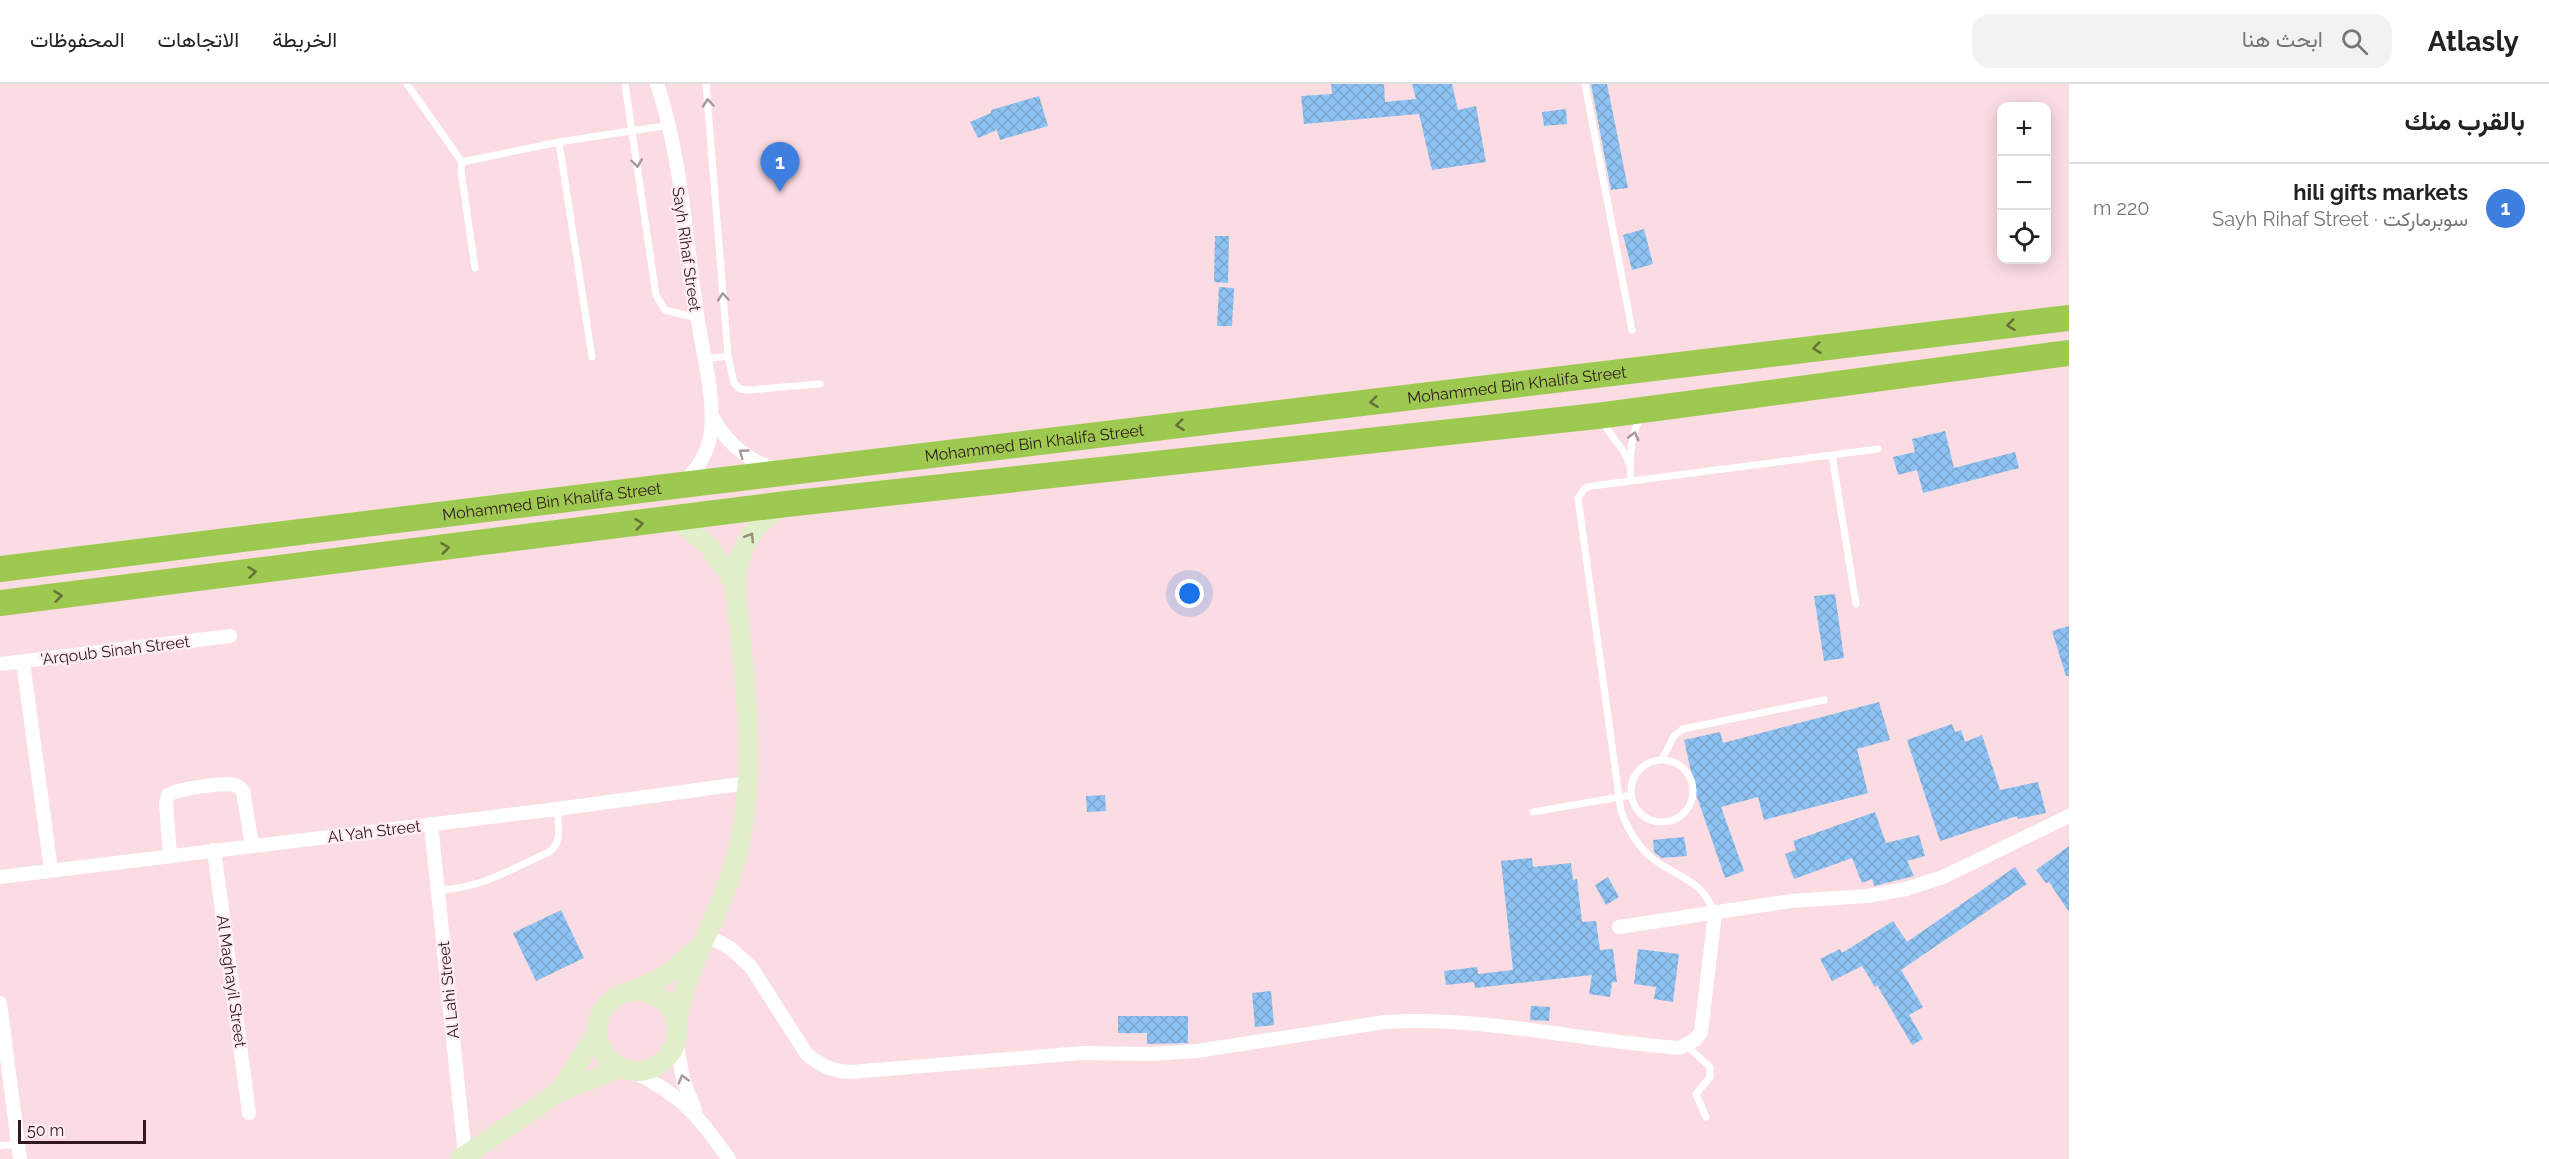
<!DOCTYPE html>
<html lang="ar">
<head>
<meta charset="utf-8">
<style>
	:root { --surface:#fff; --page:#f2f2f2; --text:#222; --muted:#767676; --line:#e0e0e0; --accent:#3d837c }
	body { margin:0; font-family:Raleway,Vazirmatn,sans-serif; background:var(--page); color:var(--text); direction:rtl }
	.controls { position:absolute; right:18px; top:18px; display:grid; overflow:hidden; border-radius:12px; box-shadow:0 3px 15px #0003 }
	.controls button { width:54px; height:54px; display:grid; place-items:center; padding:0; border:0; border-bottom:2px solid var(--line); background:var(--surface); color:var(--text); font:30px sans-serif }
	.scale { position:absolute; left:18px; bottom:15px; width:128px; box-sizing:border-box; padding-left:6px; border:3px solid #32171d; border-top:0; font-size:16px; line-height:21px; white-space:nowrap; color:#32171d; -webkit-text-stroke:4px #feeef1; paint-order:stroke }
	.you { position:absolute; left:1190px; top:510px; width:21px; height:21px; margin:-15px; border:4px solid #fff; border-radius:50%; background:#1a73e8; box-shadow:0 0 0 9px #1a73e833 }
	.badge { display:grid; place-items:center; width:39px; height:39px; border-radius:50%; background:var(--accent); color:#fff; font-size:20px; font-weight:700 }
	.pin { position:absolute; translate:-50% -50px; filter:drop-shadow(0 2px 3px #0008) }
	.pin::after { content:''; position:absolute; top:32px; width:21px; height:18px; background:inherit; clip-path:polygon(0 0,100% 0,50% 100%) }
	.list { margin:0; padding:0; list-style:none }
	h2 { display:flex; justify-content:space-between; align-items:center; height:78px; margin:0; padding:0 24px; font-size:26px }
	h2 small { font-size:20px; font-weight:400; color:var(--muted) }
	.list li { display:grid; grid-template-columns:39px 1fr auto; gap:18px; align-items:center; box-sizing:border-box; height:90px; padding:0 24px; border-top:2px solid var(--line) }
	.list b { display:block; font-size:22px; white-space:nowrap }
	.list p { margin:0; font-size:20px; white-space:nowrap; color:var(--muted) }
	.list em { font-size:20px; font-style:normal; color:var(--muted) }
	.icon { flex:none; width:33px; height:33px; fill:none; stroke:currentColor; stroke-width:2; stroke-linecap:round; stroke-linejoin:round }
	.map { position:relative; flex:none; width:2069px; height:1075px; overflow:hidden; direction:ltr }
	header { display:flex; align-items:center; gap:36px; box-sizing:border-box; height:84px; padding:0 30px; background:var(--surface); border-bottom:2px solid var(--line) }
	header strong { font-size:28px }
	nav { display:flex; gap:33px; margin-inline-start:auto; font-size:21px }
	.search { width:420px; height:54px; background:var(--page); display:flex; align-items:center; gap:15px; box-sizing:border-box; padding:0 21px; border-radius:18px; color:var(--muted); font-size:22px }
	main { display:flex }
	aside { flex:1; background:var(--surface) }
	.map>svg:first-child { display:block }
	.building { fill:url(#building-cross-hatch) }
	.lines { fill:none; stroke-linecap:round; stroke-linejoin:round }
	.lane { stroke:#fff; stroke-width:7 }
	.street { stroke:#fff; stroke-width:14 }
	.secondary { stroke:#e2efcb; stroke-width:20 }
	.highway { stroke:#9ec951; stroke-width:26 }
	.oneway { stroke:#a39799 }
	.oneway2 { stroke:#687037 }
	.oneway3 { stroke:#938e7d }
	.labels { text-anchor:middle; stroke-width:5; stroke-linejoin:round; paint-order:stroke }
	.street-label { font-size:16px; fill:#32171d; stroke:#feeef1 }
</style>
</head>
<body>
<header>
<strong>Atlasly</strong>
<div class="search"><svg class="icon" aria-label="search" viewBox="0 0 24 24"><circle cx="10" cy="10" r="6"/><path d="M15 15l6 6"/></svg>ابحث هنا</div>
<nav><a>الخريطة</a><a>الاتجاهات</a><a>المحفوظات</a></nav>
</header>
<main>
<aside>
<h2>بالقرب منك<small></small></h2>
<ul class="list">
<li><span class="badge" style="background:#3f7fe0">1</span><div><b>hili gifts markets</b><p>سوبرماركت · Sayh Rihaf Street</p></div><em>220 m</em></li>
</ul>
</aside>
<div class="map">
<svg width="2069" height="1075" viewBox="0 0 2069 1075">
	<defs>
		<pattern id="building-cross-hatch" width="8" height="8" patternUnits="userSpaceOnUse" patternTransform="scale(1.5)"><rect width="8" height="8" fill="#8dc2f2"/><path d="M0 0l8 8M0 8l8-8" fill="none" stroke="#7aa6cf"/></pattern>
	</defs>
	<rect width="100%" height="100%" fill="#fbdce2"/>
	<path class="building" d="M 1331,0 L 1384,0 L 1385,18 L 1416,15 L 1412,0 L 1452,0 L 1458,26 L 1476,22 L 1486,78 L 1432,86 L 1419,30 L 1304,40 L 1301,12 L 1332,10 Z
		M 1591,0 L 1607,0 L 1628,104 L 1611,106 Z
		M 1039,12 L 1048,42 L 1000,56 L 997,46 L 978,54 L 970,38 L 991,29 L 991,26 Z
		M 1566,25 L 1567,40 L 1544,42 L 1542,28 Z
		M 1644,145 L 1653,180 L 1632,186 L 1623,151 Z
		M 1215,152 L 1229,152 L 1228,199 L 1214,198 Z
		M 1219,203 L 1234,204 L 1232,242 L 1217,242 Z
		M 1945,347 L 1954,384 L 2015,368 L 2019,384 L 1923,409 L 1917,386 L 1898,391 L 1893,373 L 1915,368 L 1912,355 Z
		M 1835,510 L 1844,574 L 1824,577 L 1814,512 Z
		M 2069,542 L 2069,592 L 2066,592 L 2052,547 Z
		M 1879,618 L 1890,656 L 1857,665 L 1868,709 L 1764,736 L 1758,713 L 1721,723 L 1744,787 L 1725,794 L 1696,710 L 1684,656 L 1720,648 L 1723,659 Z
		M 1952,640 L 1955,648 L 1961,646 L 1965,658 L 1982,651 L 2000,706 L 2038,698 L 2046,729 L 2018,735 L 2017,732 L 1940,757 L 1907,656 Z
		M 1105,711 L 1106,727 L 1087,728 L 1086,712 Z
		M 1875,728 L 1886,759 L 1919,751 L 1925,772 L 1907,777 L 1914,792 L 1874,802 L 1872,795 L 1862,799 L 1852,774 L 1794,795 L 1785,770 L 1796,766 L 1793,757 Z
		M 1684,753 L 1687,772 L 1662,774 L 1654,768 L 1653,756 Z
		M 2069,762 L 2069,828 L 2049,798 L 2046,799 L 2036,786 Z
		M 1532,774 L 1533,783 L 1571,779 L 1573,796 L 1577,795 L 1582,838 L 1596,837 L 1600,866 L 1613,865 L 1617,898 L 1612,898 L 1610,913 L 1589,910 L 1592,891 L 1475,904 L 1474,898 L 1446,901 L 1444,887 L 1477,883 L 1478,890 L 1513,886 L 1501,777 Z
		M 2015,783 L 2027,800 L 1901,886 L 1923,923 L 1909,931 L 1923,955 L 1912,961 L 1877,901 L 1875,903 L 1862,882 L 1832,897 L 1820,875 L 1840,865 L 1842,869 L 1893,837 L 1907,858 Z
		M 1608,793 L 1619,813 L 1606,821 L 1595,801 Z
		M 561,826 L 584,874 L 536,897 L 513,849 Z
		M 1638,865 L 1679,870 L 1673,918 L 1654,915 L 1656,903 L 1634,900 Z
		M 1271,907 L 1274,941 L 1255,943 L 1252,909 Z
		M 1531,922 L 1550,923 L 1549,937 L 1530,936 Z
		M 1118,932 L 1188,932 L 1188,959 L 1147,960 L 1147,949 L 1118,949 Z"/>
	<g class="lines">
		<path class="lane" d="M 407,0 L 462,78
			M 625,0 L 656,211 L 665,226 L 697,234
			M 706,0 L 728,272 L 734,299 L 740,305 L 748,306 L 820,300
			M 1585,0 L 1632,246
			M 559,58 L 592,273
			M 475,184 L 461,87 L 462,78 L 559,58 L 670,41
			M 705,275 L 728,272
			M 1602,338 L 1624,368 L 1629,379
			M 1832,371 L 1856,520
			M 1631,397 C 1629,375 1630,352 1641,333
			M 1662,675 L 1674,652 L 1683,645 L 1824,616
			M1631 707a31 31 0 1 1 62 0a31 31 0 1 1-62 0Z
			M 1533,728 L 1631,711
			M 438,806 C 480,805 511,785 549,768 C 563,758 558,740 557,725
			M 1715,830 C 1702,796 1683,796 1656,777 C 1639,765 1628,746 1621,727 L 1578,414 L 1585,404 L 1592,402 L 1878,365
			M 1687,962 L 1710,983 L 1710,993 L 1696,1010 L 1706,1033
			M 0,1062 L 18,1060"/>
		<path class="street" d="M 657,0 C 681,70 686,156 697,230 C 702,267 715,311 711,348 C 708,369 698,385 683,399
			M 712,332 C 726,358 747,377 776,385
			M 23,578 L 51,786
			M 0,580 L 230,552
			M 431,740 L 465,1071
			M 214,766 L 249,1029
			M 170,771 L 166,719 L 168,711 C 180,704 216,700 231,700 C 237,701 240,703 243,707 L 252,761
			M 0,793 L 557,725 L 748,699
			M 1619,843 L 1791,817 L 1867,812 L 1906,805 L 1943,793 L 2069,732
			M 706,851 L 730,864 L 751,883 L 806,969 C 820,982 832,987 851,988 L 1082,969 L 1152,970 L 1197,967 L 1385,938 C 1484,932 1581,957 1679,964 L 1695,956 L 1701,948 L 1715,830
			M 0,919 L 20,1075
			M 676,956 L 683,995 L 695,1026
			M 634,988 C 684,1013 697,1031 729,1075"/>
		<path class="secondary" d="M 676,435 L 710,463 L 735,500
			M 636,906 L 666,891 L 695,867
			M597 947a40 40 0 1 1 80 0a40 40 0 1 1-80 0Z
			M 677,940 C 685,883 718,836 734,781 C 761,688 744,594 735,500 C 738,466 753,439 783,422
			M 559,1008 L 596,950
			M 460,1075 L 559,1008 L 620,984"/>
		<g class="highway">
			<path id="s1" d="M 0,485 L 682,401 L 2069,234"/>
			<path d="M 0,519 L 786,420 L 1597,332 L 2069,269"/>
		</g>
	</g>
	<defs><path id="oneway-chevron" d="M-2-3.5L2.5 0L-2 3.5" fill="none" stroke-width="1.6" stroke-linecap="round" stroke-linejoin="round" transform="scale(1.5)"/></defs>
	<g class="oneway">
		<use href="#oneway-chevron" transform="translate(708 19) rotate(-95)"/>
		<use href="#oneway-chevron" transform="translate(637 79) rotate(82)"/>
		<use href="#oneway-chevron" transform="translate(723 213) rotate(-95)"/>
		<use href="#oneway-chevron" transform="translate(1634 352) rotate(-75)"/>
		<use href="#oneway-chevron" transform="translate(743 369) rotate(-144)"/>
		<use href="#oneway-chevron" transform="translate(683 995) rotate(-106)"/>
	</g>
	<g class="oneway2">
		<use href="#oneway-chevron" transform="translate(2011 241) rotate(173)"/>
		<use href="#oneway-chevron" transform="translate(1817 264) rotate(173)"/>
		<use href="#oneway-chevron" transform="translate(1374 318) rotate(173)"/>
		<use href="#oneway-chevron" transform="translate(1180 341) rotate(173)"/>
		<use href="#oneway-chevron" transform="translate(639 440) rotate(-7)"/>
		<use href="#oneway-chevron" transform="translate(445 464) rotate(-7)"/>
		<use href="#oneway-chevron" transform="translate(252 488) rotate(-7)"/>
		<use href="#oneway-chevron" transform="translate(58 512) rotate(-7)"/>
	</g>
	<use class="oneway3" href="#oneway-chevron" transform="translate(750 453) rotate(-58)"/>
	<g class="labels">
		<g class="street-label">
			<text transform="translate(687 165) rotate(82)" y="6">Sayh Rihaf Street</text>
			<text dy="6" stroke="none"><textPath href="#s1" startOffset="1528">Mohammed Bin Khalifa Street</textPath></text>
			<text dy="6" stroke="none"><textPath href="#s1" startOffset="1042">Mohammed Bin Khalifa Street</textPath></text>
			<text dy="6" stroke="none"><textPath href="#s1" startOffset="556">Mohammed Bin Khalifa Street</textPath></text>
			<text transform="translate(115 566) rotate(-7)" y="6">'Arqoub Sinah Street</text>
			<text transform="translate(374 747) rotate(-7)" y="6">Al Yah Street</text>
			<text transform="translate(232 897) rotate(82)" y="6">Al Maghayil Street</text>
			<text transform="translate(448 906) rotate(-96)" y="6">Al Lahi Street</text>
		</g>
	</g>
</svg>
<div class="controls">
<button>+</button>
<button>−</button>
<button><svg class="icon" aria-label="locate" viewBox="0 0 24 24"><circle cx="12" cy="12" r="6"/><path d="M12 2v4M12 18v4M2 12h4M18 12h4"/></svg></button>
</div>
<div class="scale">50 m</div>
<div class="you"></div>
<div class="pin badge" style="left:780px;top:108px;background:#3f7fe0">1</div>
</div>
</main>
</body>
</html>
